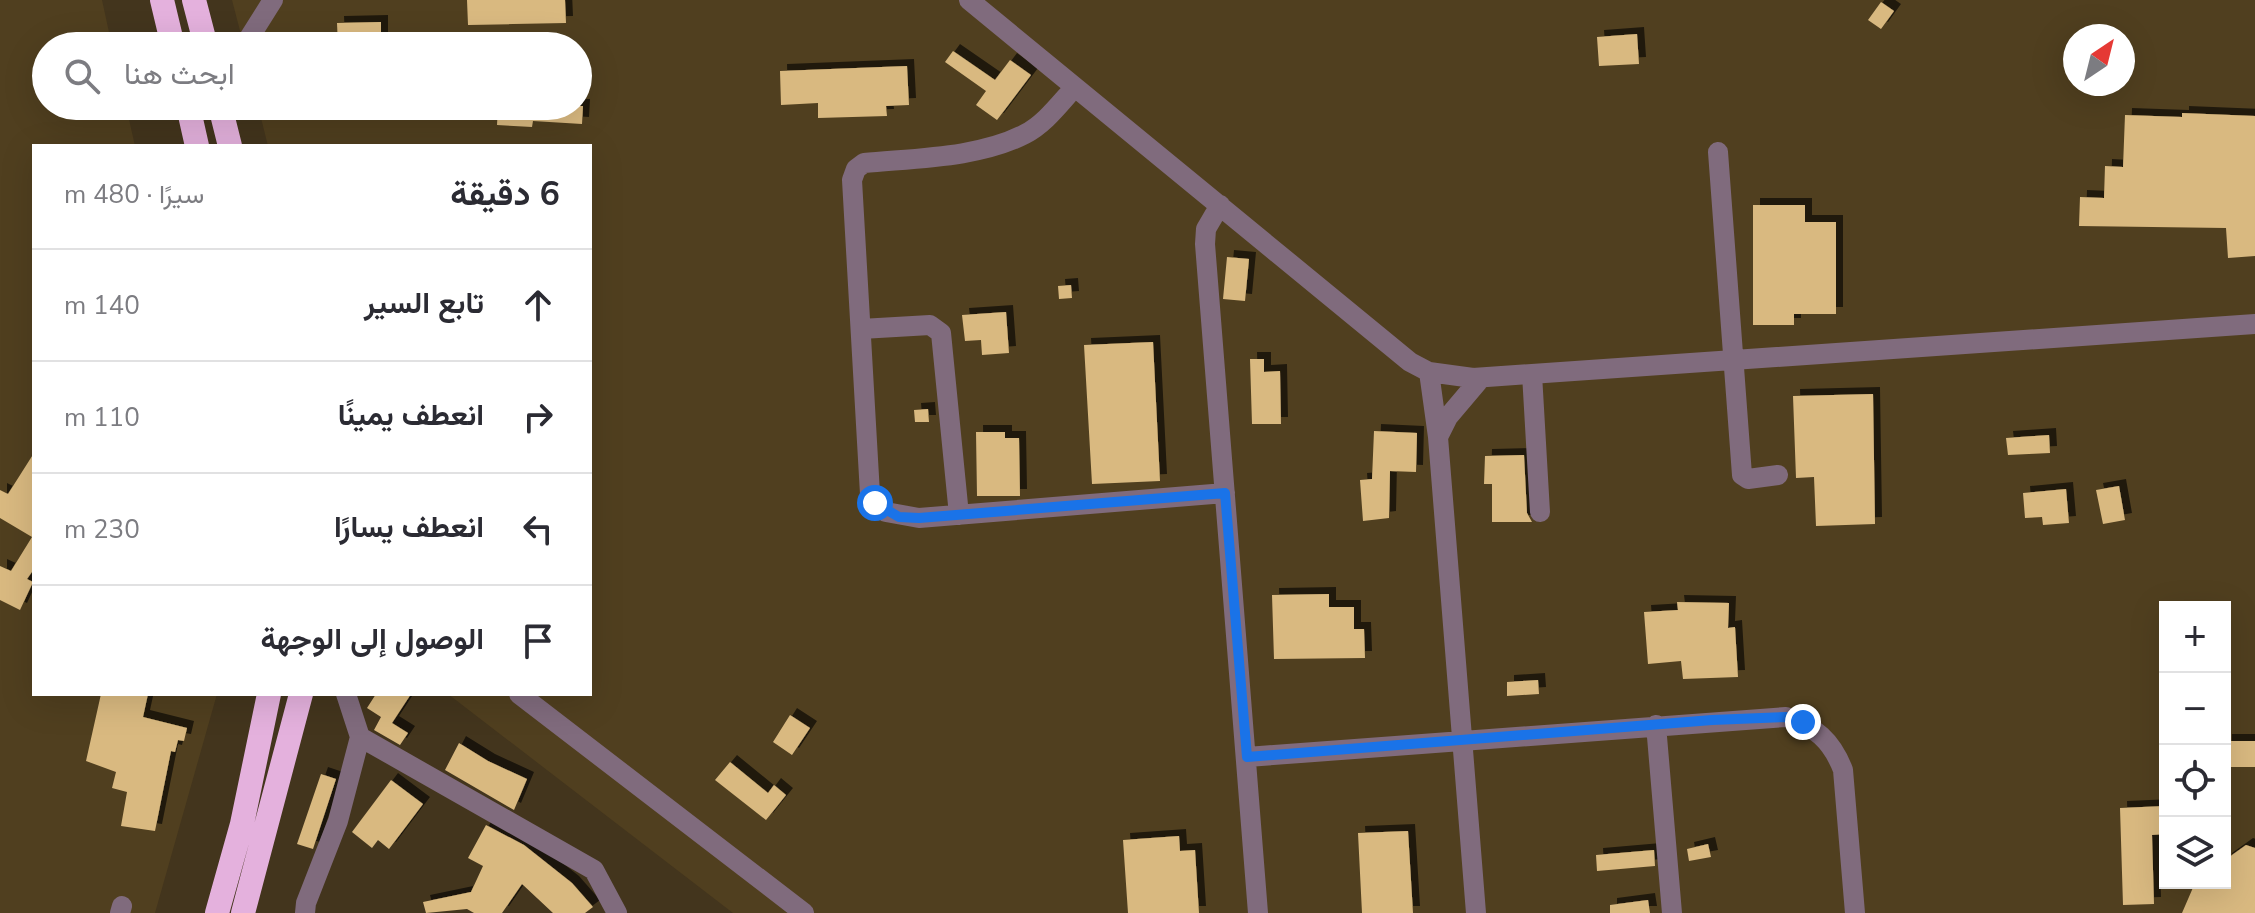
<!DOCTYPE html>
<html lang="ar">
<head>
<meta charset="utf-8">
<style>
	:root { --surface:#fff; --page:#f7f7f7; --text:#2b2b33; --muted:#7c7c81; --line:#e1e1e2 }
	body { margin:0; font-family:"Nunito Sans",Vazirmatn,sans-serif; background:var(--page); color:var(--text); direction:rtl }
	.controls { position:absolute; right:24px; bottom:24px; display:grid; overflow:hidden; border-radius:0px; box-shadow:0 8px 32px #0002 }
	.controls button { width:72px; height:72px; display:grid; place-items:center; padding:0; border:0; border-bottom:2px solid var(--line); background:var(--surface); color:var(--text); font:40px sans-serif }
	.compass { position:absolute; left:2063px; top:24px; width:72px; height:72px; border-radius:50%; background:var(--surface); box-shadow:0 8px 32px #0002; rotate:35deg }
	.stop { position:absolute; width:24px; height:24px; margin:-18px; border:6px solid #1a73e8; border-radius:50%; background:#fff }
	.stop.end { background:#1a73e8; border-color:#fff; box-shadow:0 2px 8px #0008 }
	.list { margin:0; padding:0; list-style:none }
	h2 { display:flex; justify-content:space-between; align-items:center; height:104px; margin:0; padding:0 32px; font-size:34px }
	h2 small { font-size:26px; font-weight:400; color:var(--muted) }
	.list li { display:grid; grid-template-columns:52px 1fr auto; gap:24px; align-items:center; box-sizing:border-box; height:112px; padding:0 32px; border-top:2px solid var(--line) }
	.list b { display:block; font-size:30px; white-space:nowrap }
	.list em { font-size:26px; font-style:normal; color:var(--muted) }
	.icon { flex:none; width:44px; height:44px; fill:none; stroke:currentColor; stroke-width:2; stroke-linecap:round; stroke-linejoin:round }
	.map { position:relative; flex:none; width:2255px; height:913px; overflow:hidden; direction:ltr }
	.search { position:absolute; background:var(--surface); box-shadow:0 8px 32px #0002; left:32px; top:32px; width:560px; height:88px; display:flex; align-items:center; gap:20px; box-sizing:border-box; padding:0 28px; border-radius:44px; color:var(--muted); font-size:30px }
	.panel { position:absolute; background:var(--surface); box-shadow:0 8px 32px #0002; left:32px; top:144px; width:560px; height:552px; border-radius:0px; direction:rtl }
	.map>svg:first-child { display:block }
	.built { fill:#503f1f; fill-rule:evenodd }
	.building { fill:#d9b980; filter:url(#shadow) }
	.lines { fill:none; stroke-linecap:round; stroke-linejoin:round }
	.minor { stroke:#806b7d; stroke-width:20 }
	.highway { stroke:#e4b1dd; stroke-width:24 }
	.route { stroke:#1a73e8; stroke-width:10 }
</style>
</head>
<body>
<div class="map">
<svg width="2255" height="913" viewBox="0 0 2255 913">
	<defs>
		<filter id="shadow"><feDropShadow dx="7" dy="-7" stdDeviation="0" flood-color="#0009"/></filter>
	</defs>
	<rect width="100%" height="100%" fill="#43351d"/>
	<path class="built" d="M 0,0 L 102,0 L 112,46 L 46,46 L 46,106 L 126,106 L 135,146 L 34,146 L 34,694 L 217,694 L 155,913 L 0,913 Z
		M 232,0 L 2255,0 L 2255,913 L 733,913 L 448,694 L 590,694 L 590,146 L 268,146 L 258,106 L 578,106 L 578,46 L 244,46 ZM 2075,36 L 2123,36 L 2123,84 L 2075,84 ZM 2165,607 L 2225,607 L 2225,883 L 2165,883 Z"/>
	<path class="building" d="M 467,0 L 565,0 L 566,23 L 468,25 Z
		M 1881,2 L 1894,11 L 1881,29 L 1868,20 Z
		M 381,22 L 381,46 L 338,46 L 337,23 Z
		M 1637,34 L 1639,64 L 1599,66 L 1597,37 Z
		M 953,51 L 995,80 L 1010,60 L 1031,75 L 997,120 L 976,105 L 986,91 L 945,62 Z
		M 907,66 L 909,105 L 886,106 L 887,116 L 818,118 L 818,103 L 781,105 L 780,71 Z
		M 498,106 L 583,106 L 582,124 L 533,121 L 532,127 L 497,125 Z
		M 2182,113 L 2255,116 L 2255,256 L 2228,258 L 2226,228 L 2079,226 L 2080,197 L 2104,198 L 2105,166 L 2123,167 L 2125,115 L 2182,117 Z
		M 1753,205 L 1805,205 L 1805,222 L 1836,222 L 1836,314 L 1794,314 L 1794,325 L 1753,325 Z
		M 1227,257 L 1249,259 L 1245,301 L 1223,299 Z
		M 1071,285 L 1072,298 L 1059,299 L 1058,286 Z
		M 1006,312 L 1009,353 L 982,355 L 981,340 L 965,341 L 962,315 Z
		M 1153,342 L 1160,481 L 1092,484 L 1084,345 Z
		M 1250,359 L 1264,359 L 1264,372 L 1280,371 L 1281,424 L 1252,424 Z
		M 1873,394 L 1875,524 L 1816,526 L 1814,477 L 1796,478 L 1793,396 Z
		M 928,409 L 929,422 L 915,422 L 914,410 Z
		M 1374,431 L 1417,433 L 1416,472 L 1390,471 L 1389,518 L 1363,521 L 1360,480 L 1372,479 Z
		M 976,432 L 1005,432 L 1005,438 L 1019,438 L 1020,496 L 977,496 Z
		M 2049,435 L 2050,453 L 2008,455 L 2006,438 Z
		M 34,453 L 34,569 L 27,579 L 33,582 L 20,610 L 0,600 L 0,566 L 11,571 L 32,537 L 0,518 L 0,490 L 8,494 Z
		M 1524,455 L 1527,513 L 1532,522 L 1492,522 L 1492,484 L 1484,484 L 1485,456 Z
		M 2119,486 L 2125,520 L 2103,524 L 2096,490 Z
		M 2066,489 L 2069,523 L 2043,525 L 2042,517 L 2025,518 L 2023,493 Z
		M 1329,594 L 1329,607 L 1354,607 L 1354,629 L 1364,629 L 1365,658 L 1274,659 L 1272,595 Z
		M 1677,602 L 1729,603 L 1728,628 L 1735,627 L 1738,677 L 1683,679 L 1681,661 L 1648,664 L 1644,612 L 1678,610 Z
		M 1538,680 L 1539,694 L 1507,696 L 1507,682 Z
		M 101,694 L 148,694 L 143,717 L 187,728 L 184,741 L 178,740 L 175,752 L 171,751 L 155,831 L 121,826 L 127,792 L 112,788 L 116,772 L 86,761 Z
		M 376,694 L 411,694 L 392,723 L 408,733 L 400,745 L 374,730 L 381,717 L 367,708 Z
		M 790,715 L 810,728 L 792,755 L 773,742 Z
		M 2225,741 L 2255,741 L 2255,767 L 2225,767 Z
		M 459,743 L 488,761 L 527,779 L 514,810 L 445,770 Z
		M 730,762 L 768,793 L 774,785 L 786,795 L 766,820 L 715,780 Z
		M 321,774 L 336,779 L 313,849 L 297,844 Z
		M 391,780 L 423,804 L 389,849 L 378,840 L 372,848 L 352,832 Z
		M 2165,806 L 2165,834 L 2152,835 L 2154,904 L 2123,905 L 2120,808 Z
		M 486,825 L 524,845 L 572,883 L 593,907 L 585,913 L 553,913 L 522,884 L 502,913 L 474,913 L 467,909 L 426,913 L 423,902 L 471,892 L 483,866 L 468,858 Z
		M 1408,831 L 1413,913 L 1362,913 L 1358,833 Z
		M 1179,836 L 1180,851 L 1195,850 L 1199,913 L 1128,913 L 1123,840 Z
		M 1708,844 L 1711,857 L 1689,861 L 1687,849 Z
		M 2246,845 L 2255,848 L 2255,913 L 2182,913 L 2195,883 L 2225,883 L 2225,860 Z
		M 1654,850 L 1655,866 L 1597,871 L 1596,855 Z
		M 1648,900 L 1650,913 L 1610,913 L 1610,905 Z"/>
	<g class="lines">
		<path class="minor" d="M 969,0 L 1410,362 L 1429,372 L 1473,378 L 2255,324
			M 244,46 L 273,0
			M 1075,87 C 1060,103 1045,124 1025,134 C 979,158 915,158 864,163 L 856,169 L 852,180 L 870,494 L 886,512 L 919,518 L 1225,493
			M 1718,152 L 1742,475 L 1748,479 L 1778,475
			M 1220,205 L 1206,229 L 1205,244 L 1258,913
			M 861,329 L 930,325 L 941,333 L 959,515
			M 1429,372 L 1438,437 L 1476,913
			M 1532,374 L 1540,512
			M 1438,437 L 1448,417 L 1481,378
			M 519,694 L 804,913
			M 1656,725 L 1672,913
			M 360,737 L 594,870 L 617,913
			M 1247,757 L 1786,717 C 1815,726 1832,741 1843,770 L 1855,913
			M 120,913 L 122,906
			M 305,913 L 306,903 L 338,821 L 360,737 L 346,694"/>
		<path class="highway" d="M 162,0 L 173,46
			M 194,0 L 206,46
			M 188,106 L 197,146
			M 220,106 L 230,146
			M 217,913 L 242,824 L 269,694
			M 243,913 L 301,694"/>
	</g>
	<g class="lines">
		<path class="route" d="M 875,503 L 899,517 L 919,518 L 1225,493 L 1247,757 L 1712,720 L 1786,717 L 1803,722"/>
	</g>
</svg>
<div class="controls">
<button>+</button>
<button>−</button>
<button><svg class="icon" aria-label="locate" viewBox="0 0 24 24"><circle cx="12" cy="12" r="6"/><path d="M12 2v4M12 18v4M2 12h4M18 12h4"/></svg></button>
<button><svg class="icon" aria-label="layers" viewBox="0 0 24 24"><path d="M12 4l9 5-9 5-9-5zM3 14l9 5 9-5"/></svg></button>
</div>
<svg class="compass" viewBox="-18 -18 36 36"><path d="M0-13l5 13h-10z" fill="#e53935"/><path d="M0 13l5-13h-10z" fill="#7c7c81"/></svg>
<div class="stop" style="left:875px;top:503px"></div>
<div class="stop end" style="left:1803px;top:722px"></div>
<div class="search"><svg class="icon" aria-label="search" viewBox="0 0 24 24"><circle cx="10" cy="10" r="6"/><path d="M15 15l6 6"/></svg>ابحث هنا</div>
<section class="panel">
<h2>6 دقيقة<small>سيرًا · 480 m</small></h2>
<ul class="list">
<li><svg class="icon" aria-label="ahead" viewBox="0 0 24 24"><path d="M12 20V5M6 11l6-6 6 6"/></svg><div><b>تابع السير</b></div><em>140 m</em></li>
<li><svg class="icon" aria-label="right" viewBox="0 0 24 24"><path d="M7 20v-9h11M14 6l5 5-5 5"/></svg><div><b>انعطف يمينًا</b></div><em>110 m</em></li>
<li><svg class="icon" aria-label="left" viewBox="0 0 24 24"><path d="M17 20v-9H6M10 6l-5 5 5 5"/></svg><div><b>انعطف يسارًا</b></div><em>230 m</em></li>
<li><svg class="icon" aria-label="arrive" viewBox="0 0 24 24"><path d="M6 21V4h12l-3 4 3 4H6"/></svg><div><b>الوصول إلى الوجهة</b></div></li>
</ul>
</section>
</div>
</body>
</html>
